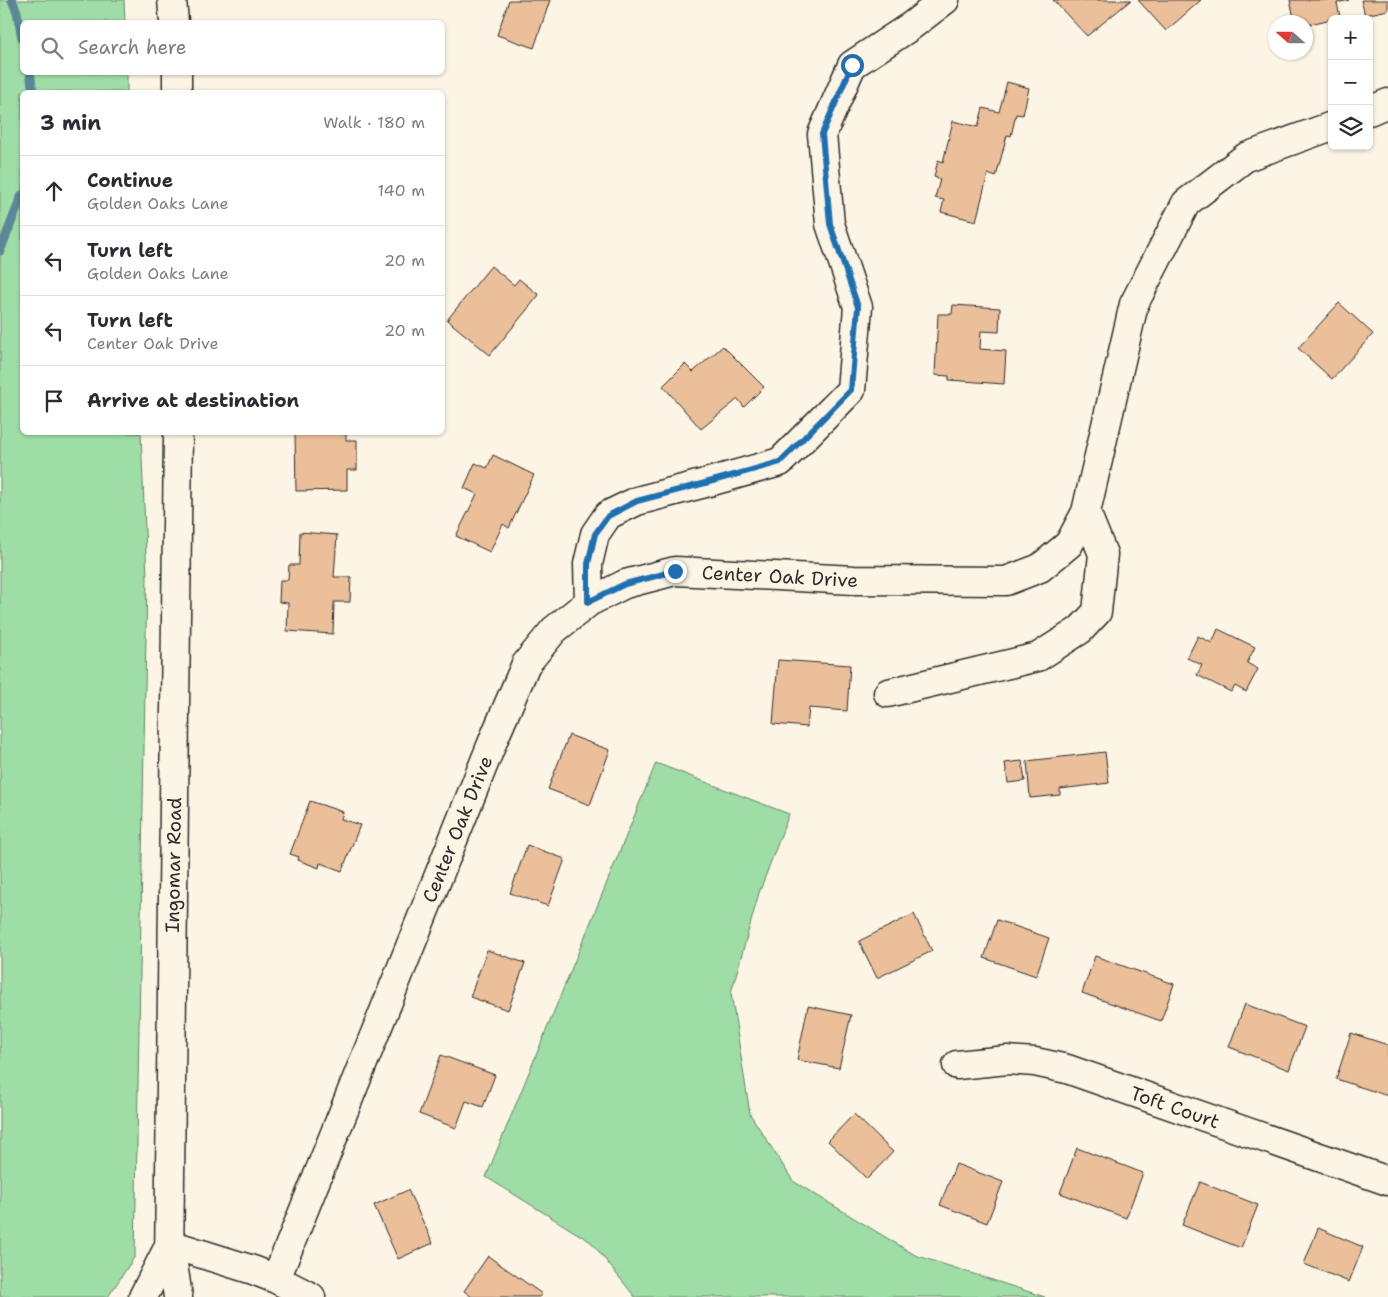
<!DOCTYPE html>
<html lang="en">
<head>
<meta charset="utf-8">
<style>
	:root { --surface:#fff; --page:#f7f7f7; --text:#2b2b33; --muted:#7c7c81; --line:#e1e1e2 }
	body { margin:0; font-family:"Shantell Sans",sans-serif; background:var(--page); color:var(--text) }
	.controls { position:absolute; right:15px; top:15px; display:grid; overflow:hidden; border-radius:8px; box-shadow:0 1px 4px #0004 }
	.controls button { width:45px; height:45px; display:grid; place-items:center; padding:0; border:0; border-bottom:1px solid var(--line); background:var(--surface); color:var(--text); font:25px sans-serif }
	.compass { position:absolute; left:1268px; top:15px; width:45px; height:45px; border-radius:50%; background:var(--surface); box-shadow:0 1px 4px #0004; rotate:291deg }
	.stop { position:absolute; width:15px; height:15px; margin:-11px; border:4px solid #1f6fb2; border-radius:50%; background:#fff }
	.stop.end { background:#1f6fb2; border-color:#fff; box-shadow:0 1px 5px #0008 }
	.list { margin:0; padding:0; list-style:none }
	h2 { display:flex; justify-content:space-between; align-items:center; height:65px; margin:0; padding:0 20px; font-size:21px }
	h2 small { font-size:16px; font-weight:400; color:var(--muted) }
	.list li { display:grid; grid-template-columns:32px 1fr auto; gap:15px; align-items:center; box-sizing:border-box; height:70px; padding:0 20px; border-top:1px solid var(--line) }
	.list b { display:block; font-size:19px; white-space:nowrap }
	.list p { margin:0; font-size:16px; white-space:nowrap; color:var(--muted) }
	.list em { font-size:16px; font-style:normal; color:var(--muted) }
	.icon { flex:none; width:28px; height:28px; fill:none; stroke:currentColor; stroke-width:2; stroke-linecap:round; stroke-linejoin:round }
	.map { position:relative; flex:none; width:1388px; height:1297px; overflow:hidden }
	.search { position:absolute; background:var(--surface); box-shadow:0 1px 4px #0004; left:20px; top:20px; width:425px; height:55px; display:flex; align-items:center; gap:12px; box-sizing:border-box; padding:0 18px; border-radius:8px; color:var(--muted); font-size:19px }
	.panel { position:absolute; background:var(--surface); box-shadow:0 1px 4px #0004; left:20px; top:90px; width:425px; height:345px; border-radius:8px }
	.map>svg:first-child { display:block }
	.green { fill:#9edda6; stroke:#648468 }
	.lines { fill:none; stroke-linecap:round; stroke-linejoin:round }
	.stream { stroke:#5d8798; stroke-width:9 }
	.building { fill:#ebbf9a; stroke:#2b2b2b }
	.minor-casing { stroke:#2b2b2b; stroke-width:31 }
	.major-casing { stroke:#2b2b2b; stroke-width:31 }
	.highway-casing { stroke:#2b2b2b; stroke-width:31 }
	.minor { stroke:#fcf5e5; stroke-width:28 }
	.major { stroke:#fcf5e5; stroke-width:28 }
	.highway { stroke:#fcf5e5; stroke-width:28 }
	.route { stroke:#1f6fb2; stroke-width:6 }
	.labels { text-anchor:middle; stroke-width:4; stroke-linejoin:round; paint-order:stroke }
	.street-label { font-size:19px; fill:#2b2b2b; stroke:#fcf5e5 }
</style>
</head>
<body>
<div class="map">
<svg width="1388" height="1297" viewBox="0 0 1388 1297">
	<rect width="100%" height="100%" fill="#fcf5e5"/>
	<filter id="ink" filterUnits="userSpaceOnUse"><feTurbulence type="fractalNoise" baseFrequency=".02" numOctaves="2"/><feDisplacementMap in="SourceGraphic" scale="10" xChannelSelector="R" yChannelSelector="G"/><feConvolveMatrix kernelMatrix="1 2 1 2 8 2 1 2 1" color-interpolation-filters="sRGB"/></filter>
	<g filter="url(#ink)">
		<path class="green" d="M 0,0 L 124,0 L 125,22 L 22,22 L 22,72 L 127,73 L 127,92 L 22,92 L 22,432 L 141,433 L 147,578 L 135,1256 L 108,1297 L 0,1297 Z
			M 656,763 L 789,814 L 759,893 L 731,993 L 750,1114 L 793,1181 L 915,1255 L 1045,1297 L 635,1297 L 591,1242 L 486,1177 Z"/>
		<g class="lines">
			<path class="stream" d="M 12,0 L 17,12 L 22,38
				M 30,72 L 33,92
				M 0,251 L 22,195"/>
		</g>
		<path class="building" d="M 509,0 L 550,0 L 534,48 L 497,35 Z
			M 1053,0 L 1131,0 L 1087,36 Z
			M 1138,0 L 1201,0 L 1166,31 Z
			M 1290,0 L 1349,0 L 1337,3 L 1340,17 L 1306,25 L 1306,22 L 1295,22 Z
			M 1361,0 L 1388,0 L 1388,10 L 1365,15 Z
			M 1007,82 L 1029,88 L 1023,115 L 1016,114 L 1011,136 L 1007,135 L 996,177 L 988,174 L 976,221 L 941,212 L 944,200 L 935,198 L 940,179 L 934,177 L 938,160 L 943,162 L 953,121 L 978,127 L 983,108 L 999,112 Z
			M 491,266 L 514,285 L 519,279 L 539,295 L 490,355 L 447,320 Z
			M 1339,303 L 1373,334 L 1332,379 L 1298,348 Z
			M 953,305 L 1000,308 L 999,332 L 981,331 L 980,349 L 1006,351 L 1004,384 L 949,380 L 949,376 L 935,375 L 938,314 L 952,314 Z
			M 723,346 L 764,387 L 744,407 L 738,399 L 701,429 L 663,386 L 685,364 L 693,372 Z
			M 342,432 L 342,434 L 346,434 L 346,440 L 357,440 L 357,470 L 347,470 L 347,490 L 296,491 L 295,433 Z
			M 493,455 L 534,475 L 509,528 L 503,524 L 490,552 L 456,536 L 477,494 L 464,488 L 475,463 L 487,468 Z
			M 300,532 L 337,535 L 334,577 L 351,577 L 350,602 L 334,602 L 333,634 L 287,631 L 288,603 L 279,602 L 280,580 L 288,580 L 289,565 L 299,565 Z
			M 1218,629 L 1255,647 L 1247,663 L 1258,669 L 1246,692 L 1235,686 L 1231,692 L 1197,675 L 1202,665 L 1187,658 L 1198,636 L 1212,643 Z
			M 778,660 L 850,665 L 847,711 L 809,708 L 807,727 L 773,724 Z
			M 569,735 L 610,750 L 590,805 L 548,789 Z
			M 1105,752 L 1109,783 L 1060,789 L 1060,795 L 1030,798 L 1027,761 Z
			M 1022,761 L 1025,781 L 1008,783 L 1005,763 Z
			M 310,801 L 343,812 L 341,819 L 360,825 L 342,871 L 320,863 L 319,868 L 298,860 L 299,857 L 290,854 Z
			M 527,845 L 565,859 L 548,906 L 510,893 Z
			M 914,914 L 932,951 L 877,978 L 859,941 Z
			M 997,920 L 1049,938 L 1036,976 L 984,958 Z
			M 487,950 L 525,963 L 508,1010 L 470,997 Z
			M 1095,956 L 1174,984 L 1161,1021 L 1082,993 Z
			M 1245,1004 L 1305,1027 L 1289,1070 L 1229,1047 Z
			M 808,1006 L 851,1015 L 839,1068 L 797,1060 Z
			M 1351,1033 L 1388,1045 L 1388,1096 L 1336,1079 Z
			M 441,1055 L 495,1075 L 483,1107 L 466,1101 L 456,1128 L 419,1114 Z
			M 854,1114 L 893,1152 L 867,1179 L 828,1141 Z
			M 1077,1148 L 1143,1173 L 1126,1218 L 1060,1193 Z
			M 956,1164 L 1003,1182 L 987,1223 L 940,1205 Z
			M 1200,1182 L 1258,1205 L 1241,1248 L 1182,1225 Z
			M 408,1190 L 433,1243 L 398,1259 L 374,1205 Z
			M 1318,1228 L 1363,1247 L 1349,1282 L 1304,1264 Z
			M 488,1256 L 542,1294 L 539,1297 L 472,1297 L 464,1291 Z"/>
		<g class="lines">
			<g class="minor-casing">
				<path id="minor" d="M 1369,111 L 1388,103
					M 589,602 L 588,564 L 595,534 L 608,515 L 637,501 L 709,482 L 780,462 L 851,390 L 858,307 L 830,224 L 822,134 L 852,65 L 911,26 L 945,0
					M 888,693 L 1038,657 L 1080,630 L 1097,612 L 1103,554 L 1086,512
					M 957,1065 L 1007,1060 L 1035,1062 L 1067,1069 L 1388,1181
					M 276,1279 L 495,736 L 526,664 L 554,630 L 589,602 L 625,584 L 675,571 L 854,580 L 1006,581 L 1040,568 L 1069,544 L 1086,512 L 1134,304 L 1186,203 L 1246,157 L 1332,126
					M 143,1297 L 170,1244 L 253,1270 L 276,1279 L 311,1297"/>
			</g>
			<g class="major-casing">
				<path id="major" d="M 172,0 L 174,22
					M 177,72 L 177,92
					M 169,1268 L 178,432"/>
			</g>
			<g class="highway-casing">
				<path id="highway" d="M 170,1244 L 178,1297"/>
			</g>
			<use href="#minor" class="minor"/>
			<use href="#major" class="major"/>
			<use href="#highway" class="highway"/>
		</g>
	</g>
	<g class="lines" filter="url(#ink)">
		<path class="route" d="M 675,571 L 625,584 L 588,602 L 588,564 L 595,534 L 608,516 L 637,501 L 709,482 L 780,462 L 851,390 L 858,307 L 830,224 L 822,134 L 852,65"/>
	</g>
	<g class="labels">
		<g class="street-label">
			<text transform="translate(780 576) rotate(3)" y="7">Center Oak Drive</text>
			<text transform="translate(457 829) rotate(-68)" y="7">Center Oak Drive</text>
			<text transform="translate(173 865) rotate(-89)" y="7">Ingomar Road</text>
			<text transform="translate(1175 1107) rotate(19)" y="7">Toft Court</text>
		</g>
	</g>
</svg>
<div class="controls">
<button>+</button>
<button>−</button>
<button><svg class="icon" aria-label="layers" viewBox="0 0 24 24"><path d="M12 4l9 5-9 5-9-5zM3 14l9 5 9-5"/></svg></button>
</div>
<svg class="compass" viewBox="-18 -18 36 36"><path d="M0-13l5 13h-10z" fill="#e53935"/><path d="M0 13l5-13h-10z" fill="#7c7c81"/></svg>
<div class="stop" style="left:852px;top:65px"></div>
<div class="stop end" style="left:675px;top:571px"></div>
<div class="search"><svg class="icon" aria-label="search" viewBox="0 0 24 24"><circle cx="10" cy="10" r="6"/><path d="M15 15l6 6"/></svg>Search here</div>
<section class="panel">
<h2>3 min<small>Walk · 180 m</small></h2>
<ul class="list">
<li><svg class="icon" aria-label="ahead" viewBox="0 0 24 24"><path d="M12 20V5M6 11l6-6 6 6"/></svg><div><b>Continue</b><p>Golden Oaks Lane</p></div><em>140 m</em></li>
<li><svg class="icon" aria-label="left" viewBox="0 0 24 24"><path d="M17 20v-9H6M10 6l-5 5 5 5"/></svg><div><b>Turn left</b><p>Golden Oaks Lane</p></div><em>20 m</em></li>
<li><svg class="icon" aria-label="left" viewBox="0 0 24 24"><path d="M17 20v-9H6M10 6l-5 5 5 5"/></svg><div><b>Turn left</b><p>Center Oak Drive</p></div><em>20 m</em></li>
<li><svg class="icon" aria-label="arrive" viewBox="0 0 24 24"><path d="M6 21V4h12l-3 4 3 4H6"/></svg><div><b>Arrive at destination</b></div></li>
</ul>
</section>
</div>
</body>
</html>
